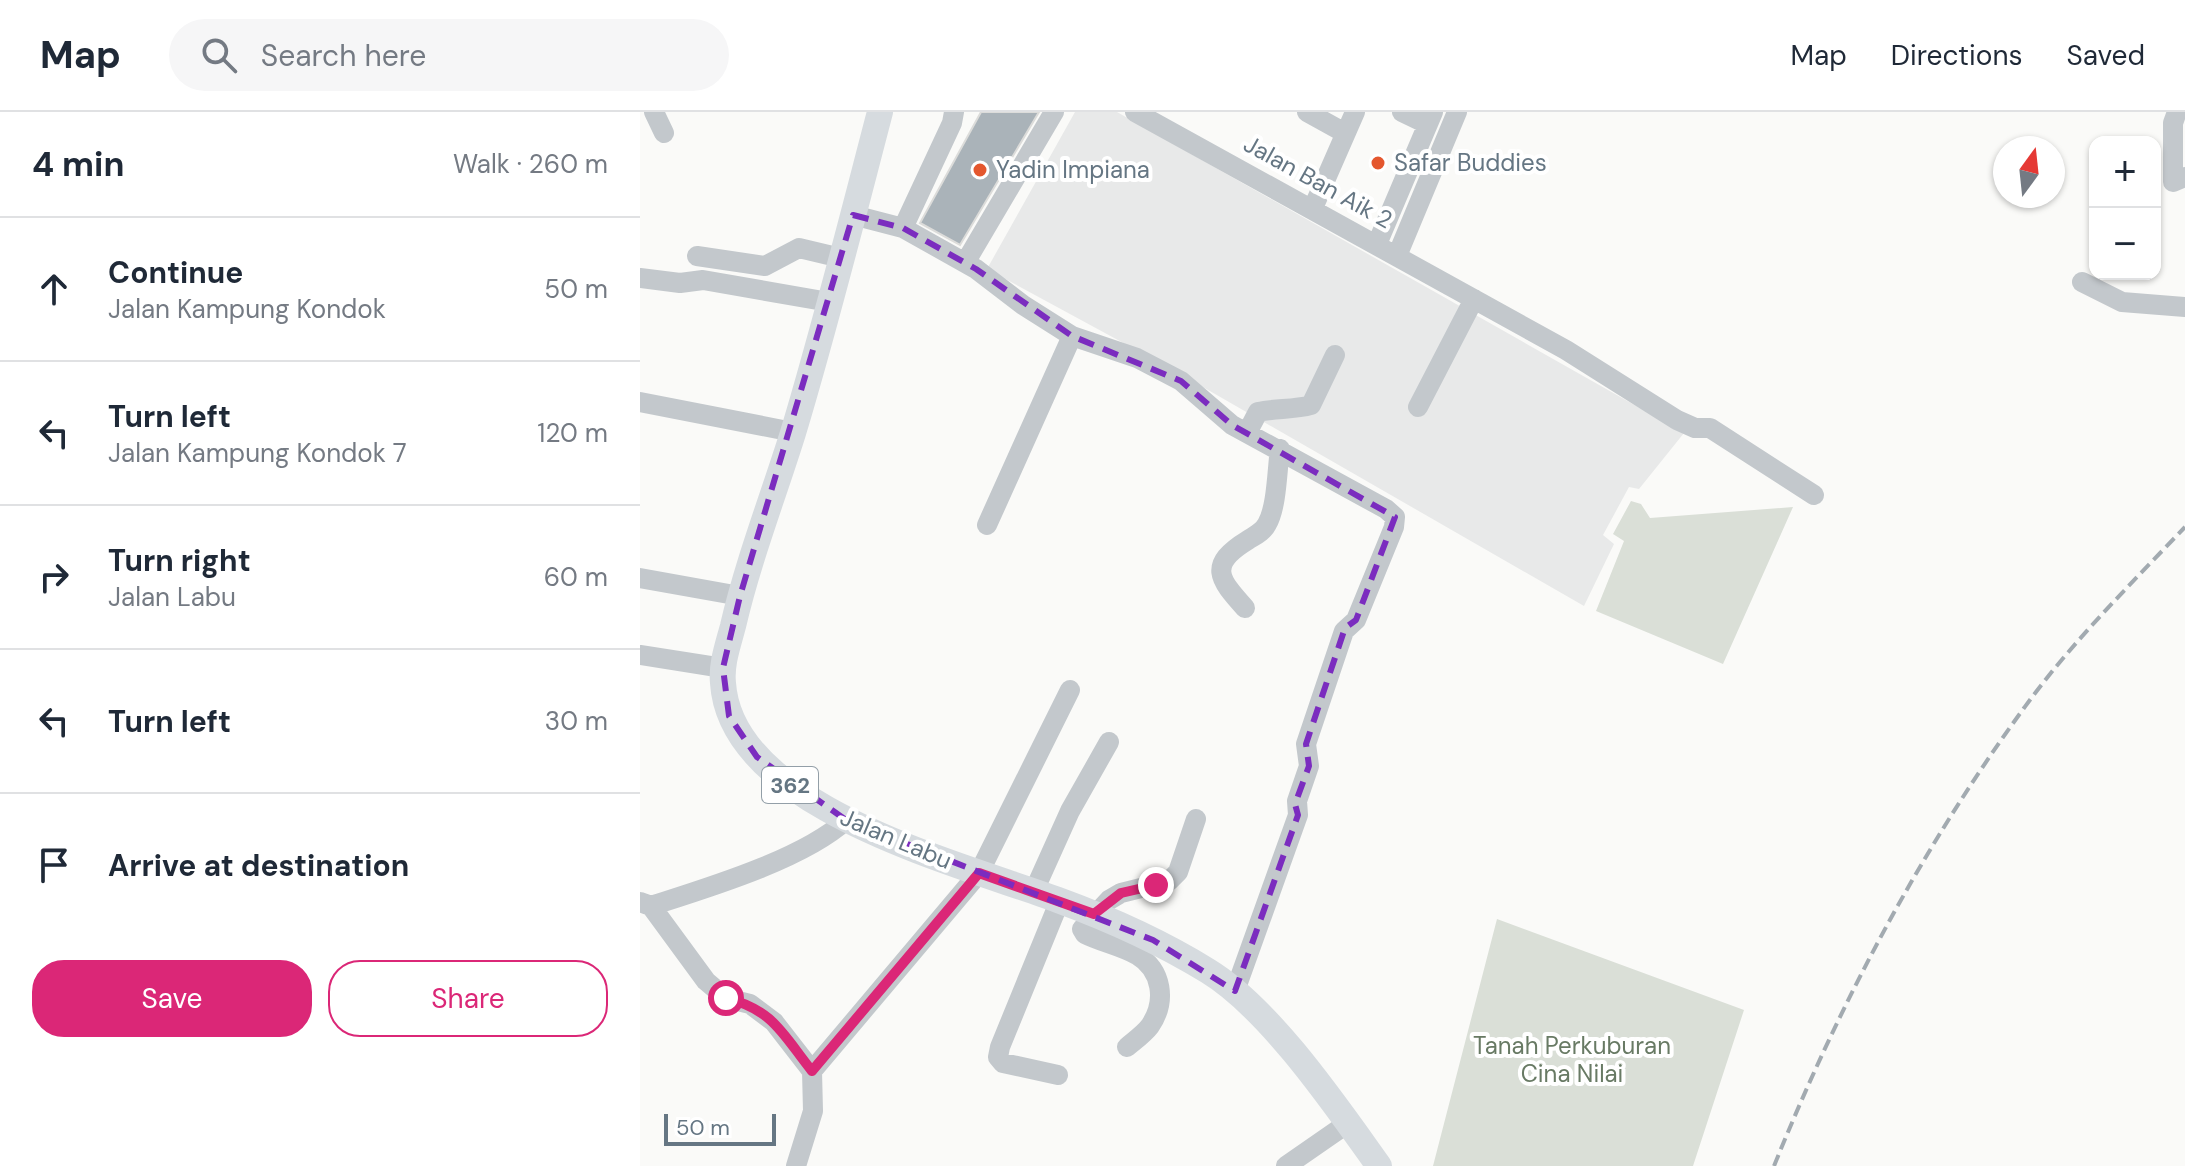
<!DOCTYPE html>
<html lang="en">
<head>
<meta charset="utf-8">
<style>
	:root { --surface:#fff; --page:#f6f6f7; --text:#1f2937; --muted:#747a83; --line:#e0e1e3; --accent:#db2777 }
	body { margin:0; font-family:"DM Sans",sans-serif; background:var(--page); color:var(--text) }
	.controls { position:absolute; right:24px; top:24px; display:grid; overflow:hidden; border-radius:16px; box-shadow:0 2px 6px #0004 }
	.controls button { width:72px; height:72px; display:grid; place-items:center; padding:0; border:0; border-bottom:2px solid var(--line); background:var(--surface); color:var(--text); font:40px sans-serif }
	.compass { position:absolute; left:1353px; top:24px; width:72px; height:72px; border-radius:50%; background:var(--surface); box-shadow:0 2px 6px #0004; rotate:15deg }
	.scale { position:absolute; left:24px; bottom:20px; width:112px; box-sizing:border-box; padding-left:8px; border:4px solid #657683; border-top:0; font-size:22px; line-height:28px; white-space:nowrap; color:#657683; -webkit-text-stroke:6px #fff; paint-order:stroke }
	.stop { position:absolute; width:24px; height:24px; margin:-18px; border:6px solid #db2777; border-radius:50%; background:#fff }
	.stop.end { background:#db2777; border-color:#fff; box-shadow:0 2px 8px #0008 }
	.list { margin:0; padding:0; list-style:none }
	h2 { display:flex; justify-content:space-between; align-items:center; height:104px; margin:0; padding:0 32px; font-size:34px }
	h2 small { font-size:26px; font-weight:400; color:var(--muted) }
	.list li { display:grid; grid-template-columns:52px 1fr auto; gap:24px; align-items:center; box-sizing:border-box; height:144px; padding:0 32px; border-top:2px solid var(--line) }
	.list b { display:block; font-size:30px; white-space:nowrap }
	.list p { margin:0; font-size:26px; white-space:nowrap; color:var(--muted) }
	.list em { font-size:26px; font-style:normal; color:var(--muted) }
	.actions { display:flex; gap:16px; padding:24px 32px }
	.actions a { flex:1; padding:18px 0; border:2px solid var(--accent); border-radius:32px; text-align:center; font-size:28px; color:var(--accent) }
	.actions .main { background:var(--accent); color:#fff }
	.icon { flex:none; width:44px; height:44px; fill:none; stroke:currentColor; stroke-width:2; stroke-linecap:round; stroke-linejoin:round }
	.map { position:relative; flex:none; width:1545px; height:1054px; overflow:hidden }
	header { display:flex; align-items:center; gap:48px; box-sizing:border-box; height:112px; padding:0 40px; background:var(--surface); border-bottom:2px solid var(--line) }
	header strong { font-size:38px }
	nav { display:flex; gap:44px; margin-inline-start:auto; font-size:28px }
	.search { width:560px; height:72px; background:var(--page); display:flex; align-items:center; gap:20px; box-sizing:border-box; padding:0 28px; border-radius:44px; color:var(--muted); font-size:30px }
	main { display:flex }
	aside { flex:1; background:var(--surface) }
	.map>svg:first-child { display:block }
	.built { fill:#e8e9e9 }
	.green { fill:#dadfd7 }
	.building { fill:#aab3b9; stroke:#dcdcda; stroke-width:2 }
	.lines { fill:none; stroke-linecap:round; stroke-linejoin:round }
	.minor { stroke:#c3c8cc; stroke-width:20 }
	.major { stroke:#d6dbdf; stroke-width:26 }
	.rail { stroke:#a2aab0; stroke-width:4; stroke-dasharray:12 6; stroke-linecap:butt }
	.route { stroke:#db2777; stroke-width:10 }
	.marked { fill:none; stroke:#7b2cbf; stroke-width:6; stroke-dasharray:16 10; stroke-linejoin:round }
	.poi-dot { fill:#e4572e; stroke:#fff; stroke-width:3 }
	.labels { text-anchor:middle; stroke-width:8; stroke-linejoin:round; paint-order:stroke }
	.shield { fill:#fff; stroke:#939fa8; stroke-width:2 }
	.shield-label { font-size:22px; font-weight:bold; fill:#657683 }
	.poi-label { font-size:24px; fill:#657683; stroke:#fff; text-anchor:start }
	.street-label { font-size:24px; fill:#657683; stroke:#fff }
	.park-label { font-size:24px; fill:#687a64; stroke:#fff }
</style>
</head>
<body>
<header>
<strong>Map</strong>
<div class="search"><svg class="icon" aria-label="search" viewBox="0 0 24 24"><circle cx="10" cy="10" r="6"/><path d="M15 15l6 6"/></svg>Search here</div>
<nav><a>Map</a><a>Directions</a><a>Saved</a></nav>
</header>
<main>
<aside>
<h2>4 min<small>Walk · 260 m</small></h2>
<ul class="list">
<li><svg class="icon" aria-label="ahead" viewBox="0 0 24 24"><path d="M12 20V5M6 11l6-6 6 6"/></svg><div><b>Continue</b><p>Jalan Kampung Kondok</p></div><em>50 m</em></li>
<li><svg class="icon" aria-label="left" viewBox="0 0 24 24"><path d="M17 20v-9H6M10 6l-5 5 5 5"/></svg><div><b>Turn left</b><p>Jalan Kampung Kondok 7</p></div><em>120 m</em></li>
<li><svg class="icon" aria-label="right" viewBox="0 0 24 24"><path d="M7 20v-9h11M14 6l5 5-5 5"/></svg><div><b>Turn right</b><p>Jalan Labu</p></div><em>60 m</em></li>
<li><svg class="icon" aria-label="left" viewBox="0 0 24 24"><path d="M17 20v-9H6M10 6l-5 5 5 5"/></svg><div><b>Turn left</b></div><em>30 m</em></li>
<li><svg class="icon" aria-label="arrive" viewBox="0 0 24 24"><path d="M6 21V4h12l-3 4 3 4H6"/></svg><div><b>Arrive at destination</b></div></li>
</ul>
<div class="actions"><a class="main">Save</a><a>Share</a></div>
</aside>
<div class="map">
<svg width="1545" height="1054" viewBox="0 0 1545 1054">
	<rect width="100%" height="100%" fill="#fafaf8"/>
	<path class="built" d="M 435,0 L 477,0 L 1044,321 L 999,377 L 989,375 L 963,423 L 974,432 L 944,494 L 535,259 L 347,157 Z"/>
	<path class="green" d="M 991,389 L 1001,392 L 1010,406 L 1153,395 L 1083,552 L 956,499 L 984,429 L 973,422 Z
		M 857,807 L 1104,898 L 1053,1054 L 793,1054 Z"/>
	<path class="building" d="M 341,0 L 399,0 L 320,133 L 280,111 Z"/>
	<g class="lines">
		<path class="minor" d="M 14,0 L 24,21
			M 495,0 L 926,238 L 1037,308 L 1055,316 L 1070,316 L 1174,383
			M 667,0 L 705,21
			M 762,0 L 787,12
			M 1537,0 L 1533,11 L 1533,70 L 1545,65
			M 673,96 L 715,0
			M 213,103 L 263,116 L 336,157 L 383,193 L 432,224 L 497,246 L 541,269 L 592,313 L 746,397 L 755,405 L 754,415 L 716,508 L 704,519 L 666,632 L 669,654 L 657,689 L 658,703 L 595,879
			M 263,116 L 312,11 L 314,0
			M 737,132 L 793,0
			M 57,144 L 125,154 L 159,136 L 201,146
			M 757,144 L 817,0
			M 325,151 L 414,0
			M 0,166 L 40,171 L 63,168 L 189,190
			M 1442,170 L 1482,190 L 1545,195
			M 0,290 L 153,320
			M 778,295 L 834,187
			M 607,321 L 618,300 C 636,296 654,298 671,293 L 695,243
			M 347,413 L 432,224
			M 0,466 L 100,484
			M 605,496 C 579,467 567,453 608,428 C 614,424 623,420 627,412 C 637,395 637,358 640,337
			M 0,543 L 83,556
			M 394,779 L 430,699 L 469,630
			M 0,790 L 11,794 L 66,869 L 86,886 L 110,892 L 134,910 L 172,959
			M 11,794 C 67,776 164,747 206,708
			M 487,935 C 494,929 504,922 510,914 C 527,889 522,858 497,843 C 481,834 461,830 445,822 L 442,817 L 469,788 L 481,781 L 529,769 L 538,760 L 556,707
			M 172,959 L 339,761 L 430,578
			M 418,963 L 363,951 L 358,945 L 360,935 L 420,788
			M 156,1054 L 173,999 L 172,959
			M 646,1054 L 708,1011"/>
		<path class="major" d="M 240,0 C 212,107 185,215 153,321 C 133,385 108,449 93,514 C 88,533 81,552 83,571 C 91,696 322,752 418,788 C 470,807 521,830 568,859 C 630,897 696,994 739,1054"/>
		<path class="rail" d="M 1134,1054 C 1199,893 1281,737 1384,596 C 1431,531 1489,474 1545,415"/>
	</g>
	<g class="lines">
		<path class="route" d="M 86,886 C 134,898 143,923 172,959 L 339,761 L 454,802 L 481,781 L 516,773"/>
	</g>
	<path class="marked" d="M 213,103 L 263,116 L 336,157 L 432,224 L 541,269 L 592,313 L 755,405 L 716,508 L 705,516 L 666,632 L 669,654 L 655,692 L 658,703 L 595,879 L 513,828 L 206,708 L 117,645 L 89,604 L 83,556 L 100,484 Z"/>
	<g class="poi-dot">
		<circle cx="738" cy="51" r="8"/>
		<circle cx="340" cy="58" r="8"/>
	</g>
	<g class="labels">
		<rect class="shield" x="122" y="655" width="56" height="36" rx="6"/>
		<g class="shield-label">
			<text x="150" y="681">362</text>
		</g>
		<g class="poi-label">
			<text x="754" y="59">Safar Buddies</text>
			<text x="356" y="66">Yadin Impiana</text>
		</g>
		<g class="street-label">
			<text transform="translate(678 70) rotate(29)" y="8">Jalan Ban Aik 2</text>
			<text transform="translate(256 727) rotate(23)" y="8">Jalan Labu</text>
		</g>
		<g class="park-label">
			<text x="932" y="942">Tanah Perkuburan<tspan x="932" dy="28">Cina Nilai</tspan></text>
		</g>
	</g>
</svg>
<div class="controls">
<button>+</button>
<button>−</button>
</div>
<svg class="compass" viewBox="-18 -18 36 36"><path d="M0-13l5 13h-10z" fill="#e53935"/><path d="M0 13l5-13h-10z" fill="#747a83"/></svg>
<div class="scale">50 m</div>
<div class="stop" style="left:86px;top:886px"></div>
<div class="stop end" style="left:516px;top:773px"></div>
</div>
</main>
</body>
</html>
